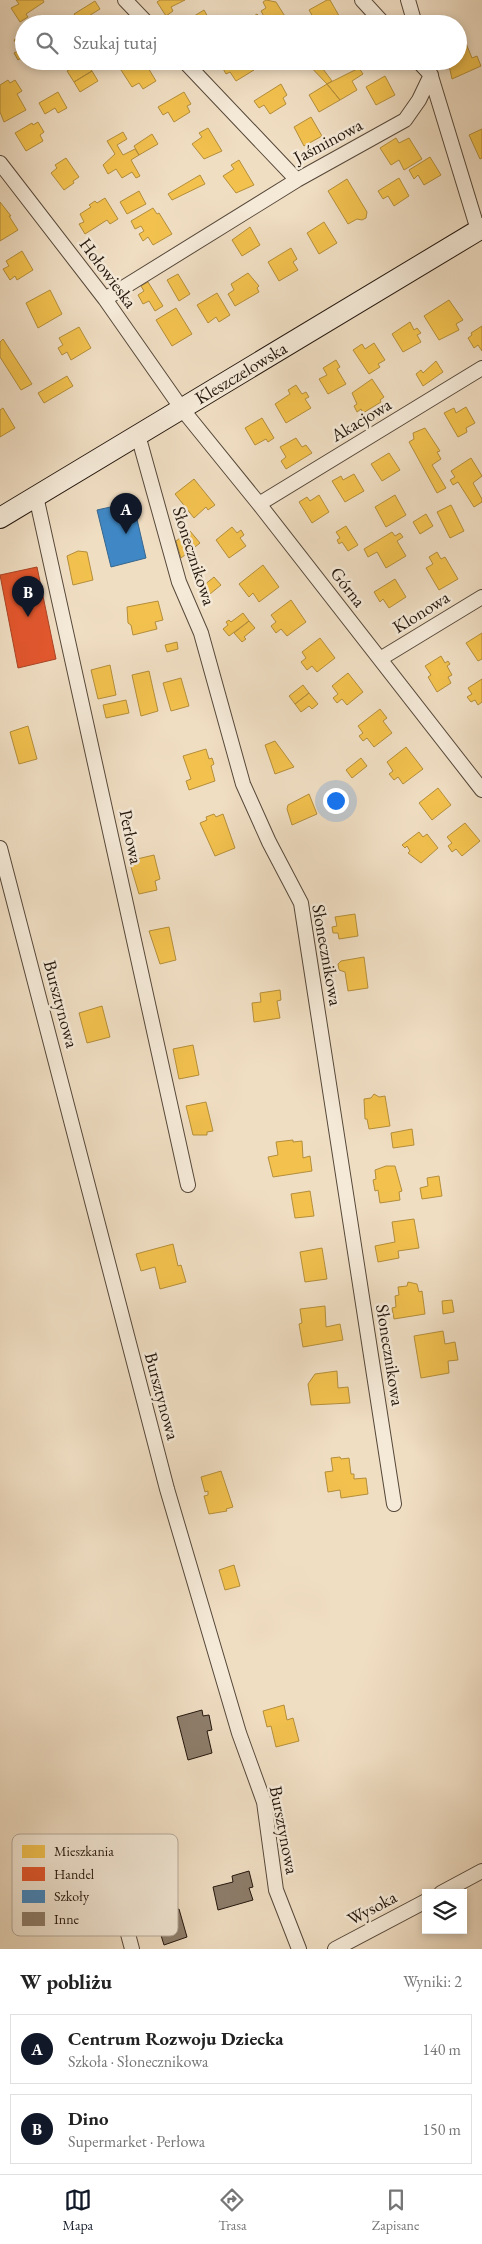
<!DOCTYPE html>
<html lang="pl">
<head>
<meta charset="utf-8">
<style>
	:root { --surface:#fff; --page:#f2f2f2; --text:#222; --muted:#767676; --line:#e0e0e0; --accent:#111827 }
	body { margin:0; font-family:"EB Garamond",serif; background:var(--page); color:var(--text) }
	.controls { position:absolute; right:15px; bottom:15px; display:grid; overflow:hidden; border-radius:0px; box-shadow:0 2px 8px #0003 }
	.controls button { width:45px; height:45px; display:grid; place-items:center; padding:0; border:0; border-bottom:1px solid var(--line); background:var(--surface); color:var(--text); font:25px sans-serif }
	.you { position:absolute; left:335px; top:800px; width:18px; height:18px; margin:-12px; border:4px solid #fff; border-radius:50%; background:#1a73e8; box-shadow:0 0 0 8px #1a73e833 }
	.badge { display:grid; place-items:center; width:32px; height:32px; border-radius:50%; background:var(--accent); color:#fff; font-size:16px; font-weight:700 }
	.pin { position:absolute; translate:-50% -41px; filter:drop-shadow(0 1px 2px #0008) }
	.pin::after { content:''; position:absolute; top:26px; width:18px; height:15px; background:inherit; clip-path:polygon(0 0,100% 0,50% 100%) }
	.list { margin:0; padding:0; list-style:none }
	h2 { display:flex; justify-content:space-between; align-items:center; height:65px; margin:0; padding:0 20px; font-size:21px }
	h2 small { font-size:16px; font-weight:400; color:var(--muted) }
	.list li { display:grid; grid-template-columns:32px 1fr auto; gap:15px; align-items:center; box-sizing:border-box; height:70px; margin:0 10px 10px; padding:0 10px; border:1px solid var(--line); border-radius:0px }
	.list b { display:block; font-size:19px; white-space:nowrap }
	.list p { margin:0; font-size:16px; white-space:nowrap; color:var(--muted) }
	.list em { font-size:16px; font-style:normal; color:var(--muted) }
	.icon { flex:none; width:28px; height:28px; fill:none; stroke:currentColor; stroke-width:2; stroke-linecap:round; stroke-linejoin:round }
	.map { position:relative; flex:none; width:482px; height:1949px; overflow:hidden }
	.search { position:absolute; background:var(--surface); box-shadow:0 2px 8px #0003; left:15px; right:15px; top:15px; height:55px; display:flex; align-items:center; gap:12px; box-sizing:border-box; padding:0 18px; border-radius:28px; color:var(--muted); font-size:19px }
	.sheet { height:225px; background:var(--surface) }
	nav { display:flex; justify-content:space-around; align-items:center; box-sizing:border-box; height:70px; border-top:1px solid var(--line); background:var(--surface); font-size:14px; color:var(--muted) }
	nav a { display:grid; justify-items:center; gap:2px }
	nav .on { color:var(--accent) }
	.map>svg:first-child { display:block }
	.homes { fill:#f2c14e; stroke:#b48e3a }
	.shops { fill:#e4572e; stroke:#aa4424 }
	.schools { fill:#3f88c5; stroke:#37668e }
	.building { fill:#8e7e6c; stroke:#23160d }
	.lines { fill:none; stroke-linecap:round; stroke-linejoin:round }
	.minor-casing { stroke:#56483a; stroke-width:16 }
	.secondary-casing { stroke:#23160d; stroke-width:22 }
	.minor { stroke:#f5ead8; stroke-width:14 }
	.secondary { stroke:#f5ead8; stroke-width:20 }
	.labels { text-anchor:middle; stroke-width:5; stroke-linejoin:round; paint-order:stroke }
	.street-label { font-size:18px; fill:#23160d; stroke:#f5ead8 }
	.key { fill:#f5ead8; stroke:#b6aa9b; stroke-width:1 }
	.key-label { font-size:14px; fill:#23160d }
</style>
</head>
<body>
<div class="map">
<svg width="482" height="1949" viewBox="0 0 482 1949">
	<rect width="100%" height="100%" fill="#f0dec3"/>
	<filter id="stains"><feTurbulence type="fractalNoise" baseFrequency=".004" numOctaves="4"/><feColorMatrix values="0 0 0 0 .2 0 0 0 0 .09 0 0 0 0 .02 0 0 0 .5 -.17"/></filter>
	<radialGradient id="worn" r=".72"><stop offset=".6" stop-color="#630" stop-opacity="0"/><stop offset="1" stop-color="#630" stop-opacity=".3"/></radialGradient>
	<path class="homes" d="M 16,0 L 43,0 L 44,2 L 26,14 L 28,17 L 20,22 L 11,8 L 19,4 Z
		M 160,0 L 185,0 L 171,7 L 173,11 L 166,16 L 157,2 Z
		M 266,0 L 276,2 L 286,18 L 277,24 L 273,24 L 270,18 L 266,20 L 261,11 L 266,8 L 263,2 Z
		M 327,0 L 330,0 L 342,21 L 337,24 L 317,24 L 309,10 Z
		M 95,1 L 100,9 L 79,22 L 74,14 Z
		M 204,10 L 212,24 L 188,24 L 186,21 Z
		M 257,14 L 267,24 L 241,24 Z
		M 24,34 L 24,56 L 18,60 L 14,53 L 20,50 L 14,40 Z
		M 465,41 L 472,58 L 477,56 L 481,66 L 452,79 L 448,61 L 458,61 L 458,43 Z
		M 84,61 L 92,71 L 74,82 L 67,71 Z
		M 129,61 L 144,61 L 156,81 L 143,89 L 139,83 L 132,87 L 121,70 L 130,64 Z
		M 228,61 L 249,61 L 254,70 L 236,81 L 230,72 L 226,74 L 221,65 Z
		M 305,61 L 317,61 L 332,81 L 327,84 Z
		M 359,68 L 363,74 L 352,81 L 357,90 L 340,100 L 327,84 Z
		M 92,71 L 98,81 L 80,92 L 74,82 Z
		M 385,76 L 395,95 L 376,105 L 366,87 Z
		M 8,80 L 10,83 L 15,80 L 22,91 L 17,94 L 26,110 L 4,122 L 0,112 L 0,85 Z
		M 281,84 L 287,95 L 283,98 L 286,104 L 270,114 L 264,105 L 259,108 L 254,101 Z
		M 327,84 L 340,100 L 319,112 L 309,95 Z
		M 58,92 L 67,108 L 58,113 L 55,108 L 45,114 L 39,103 Z
		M 184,92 L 191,104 L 187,106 L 190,112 L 174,122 L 168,112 L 163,115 L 158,107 Z
		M 311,117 L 322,136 L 304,146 L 294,127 Z
		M 38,122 L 44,132 L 40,135 L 43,141 L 26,151 L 15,133 L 32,123 L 33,125 Z
		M 208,128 L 222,151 L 204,159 L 192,144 L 202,137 L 199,133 Z
		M 482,129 L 482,158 L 480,159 L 469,135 Z
		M 123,132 L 127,139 L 117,145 L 123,155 L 135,149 L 139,155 L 131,160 L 140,176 L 136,178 L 132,172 L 122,178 L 116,169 L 108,174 L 103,165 L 115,154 L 107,141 Z
		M 152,134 L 158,144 L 139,155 L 134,146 Z
		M 396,138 L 399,143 L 409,138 L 422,159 L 404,170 L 399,160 L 391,165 L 380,148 Z
		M 430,157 L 441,175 L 424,185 L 418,175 L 414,179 L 409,170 Z
		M 66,158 L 79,177 L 73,181 L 74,183 L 64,190 L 51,173 L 57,168 L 55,165 Z
		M 239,160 L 254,185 L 236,193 L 223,176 L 234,169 L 231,165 Z
		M 200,175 L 205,184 L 172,200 L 168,194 Z
		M 399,178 L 409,196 L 394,206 L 388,196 L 383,199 L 378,191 Z
		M 347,179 L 367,212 L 366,218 L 362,220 L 357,219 L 348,224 L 328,191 Z
		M 139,191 L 146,204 L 127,214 L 120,202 Z
		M 105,198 L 118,219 L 110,224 L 107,220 L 85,234 L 79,224 L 84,222 L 80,214 L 91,207 L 89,205 L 95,201 L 97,203 Z
		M 0,202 L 11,216 L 9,216 L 18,230 L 0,241 Z
		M 153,208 L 157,214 L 159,213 L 172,234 L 153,245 L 148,237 L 143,241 L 139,234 L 144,231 L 141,226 L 135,229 L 131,221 Z
		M 324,222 L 337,243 L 319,254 L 307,233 Z
		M 250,227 L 260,245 L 242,256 L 232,240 Z
		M 291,248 L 297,259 L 293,262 L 298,270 L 279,281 L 268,262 Z
		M 22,251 L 33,270 L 17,280 L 15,276 L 10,280 L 3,269 L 9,266 L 6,261 Z
		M 248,273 L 259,286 L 257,288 L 259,292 L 235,306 L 228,294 L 234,290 L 231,284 Z
		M 178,274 L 190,294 L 179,301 L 167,280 Z
		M 148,282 L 163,306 L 155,311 L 149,301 L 143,304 L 138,295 L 144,291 L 141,286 Z
		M 50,290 L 62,314 L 38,328 L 26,303 Z
		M 217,293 L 230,315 L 219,322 L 216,317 L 208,323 L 197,305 Z
		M 449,300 L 463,320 L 456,324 L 459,330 L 439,340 L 424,316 Z
		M 176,308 L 192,334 L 172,346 L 156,320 Z
		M 410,322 L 414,330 L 417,328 L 421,333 L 417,335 L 421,342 L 403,352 L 392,334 Z
		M 482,326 L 482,351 L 478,345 L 474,348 L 468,338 L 472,335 L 471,333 Z
		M 79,327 L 91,348 L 71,360 L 67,352 L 62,355 L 58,348 L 63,345 L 59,338 Z
		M 3,339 L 32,384 L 21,390 L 0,357 L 0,342 Z
		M 374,343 L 385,360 L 378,364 L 380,367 L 369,374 L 353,350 L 362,344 L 365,349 Z
		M 336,360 L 340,367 L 337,369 L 346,384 L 328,394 L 319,379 L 327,375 L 323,368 Z
		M 436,361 L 443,372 L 423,386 L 416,374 L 421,370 L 423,373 Z
		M 67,376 L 73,386 L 44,403 L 38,393 Z
		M 372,379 L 384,397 L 380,400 L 381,402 L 363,413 L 361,409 L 357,412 L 354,406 L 357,404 L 352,393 Z
		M 296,385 L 302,394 L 306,392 L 309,397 L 305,399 L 311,408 L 286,423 L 275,404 L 290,394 L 288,390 Z
		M 466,407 L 475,423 L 466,428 L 467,432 L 458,437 L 444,413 L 454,408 L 456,413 Z
		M 3,408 L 15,428 L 0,437 L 0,410 Z
		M 262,418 L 274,438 L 268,442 L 266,439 L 255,445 L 245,428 Z
		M 425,428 L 440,451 L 437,452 L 441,459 L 432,465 L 446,488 L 437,493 L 409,442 L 414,439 L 413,433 Z
		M 296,438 L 302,447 L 306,445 L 312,453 L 286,469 L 281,461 L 286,457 L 280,447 Z
		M 389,453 L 400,470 L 382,481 L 371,464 Z
		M 471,458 L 482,476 L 473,483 L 482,499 L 482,502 L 474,507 L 458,482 L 453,485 L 450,480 L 455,477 L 451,471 Z
		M 354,474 L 364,491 L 345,502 L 332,481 L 341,476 L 343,480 Z
		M 194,479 L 215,505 L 208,510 L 206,507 L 194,518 L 175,494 Z
		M 319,495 L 329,512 L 312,523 L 299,502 L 307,497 L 310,501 Z
		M 395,495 L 406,515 L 386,527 L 375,507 Z
		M 451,505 L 464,531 L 450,538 L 437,512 Z
		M 426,514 L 433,526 L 420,534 L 413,522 Z
		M 346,526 L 358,545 L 348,551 L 342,542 L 339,544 L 337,540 L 340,538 L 336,532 Z
		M 232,527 L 237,533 L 241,530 L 244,535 L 240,538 L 246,546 L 229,558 L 216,540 Z
		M 190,531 L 200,543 L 181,558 L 176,541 Z
		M 392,532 L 395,536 L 400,533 L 403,537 L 397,541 L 406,556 L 386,568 L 377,552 L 368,557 L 364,549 Z
		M 78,551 L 87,552 L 93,580 L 73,585 L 67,556 Z
		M 437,552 L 441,559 L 445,557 L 458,579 L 439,590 L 426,568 L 433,564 L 429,557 Z
		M 263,565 L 279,587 L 259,602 L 253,593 L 249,597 L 239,584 Z
		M 214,577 L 221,585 L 205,598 L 198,590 Z
		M 395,579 L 406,597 L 389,608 L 383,599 L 380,602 L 374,592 Z
		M 291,600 L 306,622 L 287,636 L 281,629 L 276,633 L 271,626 L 276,622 L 271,615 Z
		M 158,601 L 163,620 L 155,622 L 157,629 L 133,635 L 131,625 L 128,623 L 127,607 Z
		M 243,613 L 249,621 L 229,636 L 223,629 L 228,625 L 226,622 L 229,620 L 231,622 Z
		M 249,621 L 255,628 L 244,637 L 246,639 L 242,642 L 234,633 Z
		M 482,633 L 482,659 L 478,661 L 466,643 Z
		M 320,638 L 335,658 L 317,672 L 312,666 L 307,670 L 301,662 L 306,658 L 302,652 Z
		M 177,642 L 178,649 L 167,652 L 165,645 Z
		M 441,656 L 445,663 L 448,661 L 450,664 L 447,666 L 452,675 L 448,677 L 451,683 L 437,692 L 428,677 L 431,675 L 425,666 Z
		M 110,665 L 116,695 L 98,699 L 91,670 Z
		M 149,671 L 158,711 L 141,716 L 132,675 Z
		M 348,673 L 363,692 L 347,705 L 342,699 L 337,703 L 333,698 L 338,694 L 332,686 Z
		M 181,678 L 189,706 L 171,711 L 163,683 Z
		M 482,679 L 482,702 L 478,705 L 475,700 L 471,702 L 467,697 L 472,694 L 468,688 Z
		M 303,685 L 309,693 L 295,704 L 289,696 Z
		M 309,693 L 318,704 L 312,709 L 309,706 L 301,712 L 295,704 Z
		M 126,700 L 129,713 L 106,718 L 103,705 Z
		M 380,709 L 387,718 L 383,721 L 392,733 L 374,747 L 367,738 L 363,741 L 359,736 L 363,733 L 358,726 Z
		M 28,726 L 37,759 L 19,764 L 10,732 Z
		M 275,741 L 294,767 L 275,774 L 265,745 Z
		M 406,747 L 423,769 L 403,784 L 398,777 L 394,780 L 389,774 L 393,771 L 387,762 Z
		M 206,749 L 209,759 L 212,758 L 214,764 L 211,766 L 215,781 L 189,790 L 186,781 L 191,779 L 183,756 Z
		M 361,758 L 367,766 L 352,778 L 346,770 Z
		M 438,788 L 451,805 L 432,820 L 419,803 Z
		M 309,794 L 317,814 L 292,825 L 287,809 L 288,805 Z
		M 214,814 L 216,817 L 223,814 L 235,848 L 215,856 L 200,823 L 207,820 L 206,817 Z
		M 465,823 L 480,841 L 462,856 L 456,849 L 452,852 L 448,846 L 452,843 L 447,837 Z
		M 419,832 L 423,837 L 427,834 L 438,848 L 421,863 L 408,853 L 410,851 L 407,846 L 405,848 L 402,845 Z
		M 154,855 L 160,879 L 155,881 L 157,890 L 139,894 L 131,867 L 137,859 Z
		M 355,914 L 358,936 L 339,939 L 338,933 L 333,933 L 332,927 L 337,926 L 335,917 Z
		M 169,927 L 176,960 L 160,964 L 149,931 Z
		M 364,957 L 368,988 L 348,991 L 345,972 L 339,970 L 338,964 L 341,961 Z
		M 280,990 L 281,1000 L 277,1001 L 280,1018 L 254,1022 L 252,1003 L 261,1002 L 260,993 Z
		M 102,1006 L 110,1037 L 87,1043 L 79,1013 Z
		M 193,1045 L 199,1075 L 179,1079 L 173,1049 Z
		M 374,1094 L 379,1097 L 385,1096 L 390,1126 L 369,1129 L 367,1119 L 365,1119 L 364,1099 L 371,1098 Z
		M 206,1102 L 213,1131 L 207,1132 L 207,1135 L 193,1135 L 186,1106 Z
		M 412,1129 L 414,1145 L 393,1148 L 391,1133 Z
		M 293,1140 L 293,1142 L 302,1141 L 303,1158 L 310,1156 L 312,1171 L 273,1177 L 268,1157 L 278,1155 L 276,1142 Z
		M 386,1166 L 395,1166 L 402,1191 L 399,1192 L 400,1200 L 380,1203 L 378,1190 L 375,1191 L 373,1180 L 376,1179 L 375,1170 Z
		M 439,1176 L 442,1196 L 422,1199 L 420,1188 L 428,1186 L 427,1178 Z
		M 310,1191 L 314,1216 L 295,1218 L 291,1194 Z
		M 414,1219 L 419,1248 L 398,1251 L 399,1258 L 378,1262 L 375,1246 L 395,1242 L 392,1222 Z
		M 173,1244 L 178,1266 L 181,1265 L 186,1282 L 160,1289 L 155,1267 L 141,1271 L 136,1254 Z
		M 322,1248 L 327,1279 L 305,1282 L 300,1252 Z
		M 408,1282 L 417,1284 L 419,1292 L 422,1291 L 425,1314 L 394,1319 L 392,1308 L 396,1307 L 395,1296 L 399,1295 L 398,1287 L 407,1286 Z
		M 452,1300 L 454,1312 L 443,1314 L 442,1301 Z
		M 325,1306 L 326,1327 L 340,1324 L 343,1340 L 303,1347 L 299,1324 L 302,1323 L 300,1309 Z
		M 443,1331 L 445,1344 L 455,1342 L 458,1360 L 448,1361 L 449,1373 L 421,1378 L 414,1336 Z
		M 337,1371 L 338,1388 L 348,1387 L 350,1403 L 311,1405 L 308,1384 L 315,1374 Z
		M 340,1457 L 341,1459 L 349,1458 L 351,1474 L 354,1474 L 354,1479 L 366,1478 L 368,1494 L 341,1498 L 340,1490 L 328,1492 L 325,1472 L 333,1471 L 331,1458 Z
		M 221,1471 L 233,1507 L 226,1509 L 227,1511 L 209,1514 L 204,1496 L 208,1495 L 208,1491 L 205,1492 L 201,1477 Z
		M 234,1565 L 240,1586 L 225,1590 L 219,1570 Z
		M 284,1705 L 287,1720 L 293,1718 L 299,1741 L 276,1747 L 271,1726 L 267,1727 L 263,1711 Z"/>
	<path class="shops" d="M 37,567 L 56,659 L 18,668 L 0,575 Z"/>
	<path class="schools" d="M 133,502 L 146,558 L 111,567 L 97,510 Z"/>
	<path class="building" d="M 202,1710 L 203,1716 L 209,1715 L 212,1730 L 207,1731 L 212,1753 L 188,1760 L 177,1717 Z
		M 249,1871 L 253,1887 L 249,1888 L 253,1900 L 218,1910 L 213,1887 L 233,1882 L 232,1876 Z
		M 179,1909 L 187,1937 L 164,1945 L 155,1916 Z"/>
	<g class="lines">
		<g class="minor-casing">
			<path id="minor" d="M 125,0 L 148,24
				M 362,0 L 384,24
				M 408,0 L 415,24
				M 184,61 L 297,180 L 405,120 L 419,100 L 431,75 L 418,61
				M 430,73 L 478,230
				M 0,163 L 105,299 L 182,409 L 259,504 L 482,790
				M 105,299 L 297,180
				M 138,435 L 179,582 L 201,633 L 243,784 L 269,842 L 301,903 L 394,1504
				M 36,496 L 188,1185
				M 259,504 L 482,368
				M 380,659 L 482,597
				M 0,848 L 167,1489 L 239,1733 L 264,1802 L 276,1890 L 299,1949
				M 441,1893 L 482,1871
				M 124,1919 L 132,1949
				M 335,1949 L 426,1901"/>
		</g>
		<g class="secondary-casing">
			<path id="secondary" d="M 0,518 L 482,228"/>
		</g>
		<use href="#minor" class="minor"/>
		<use href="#secondary" class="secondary"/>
	</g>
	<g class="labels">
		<g class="street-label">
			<text transform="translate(328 141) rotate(-28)" y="6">Jaśminowa</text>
			<text transform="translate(108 273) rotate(53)" y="6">Hołowieska</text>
			<text transform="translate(241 373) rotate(-31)" y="6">Kleszczelowska</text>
			<text transform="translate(361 420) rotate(-31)" y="6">Akacjowa</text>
			<text transform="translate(194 556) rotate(72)" y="6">Słonecznikowa</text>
			<text transform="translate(348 587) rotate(52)" y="6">Górna</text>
			<text transform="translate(421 612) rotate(-32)" y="6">Klonowa</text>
			<text transform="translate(131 837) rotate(78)" y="6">Perłowa</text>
			<text transform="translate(327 955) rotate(80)" y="6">Słonecznikowa</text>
			<text transform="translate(61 1004) rotate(75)" y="6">Bursztynowa</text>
			<text transform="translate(390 1355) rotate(81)" y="6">Słonecznikowa</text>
			<text transform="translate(162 1396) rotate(75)" y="6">Bursztynowa</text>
			<text transform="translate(284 1830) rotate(79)" y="6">Bursztynowa</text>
			<text transform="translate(372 1908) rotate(-28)" y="6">Wysoka</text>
		</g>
	</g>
	<rect x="12" y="1834" width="166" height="102" rx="8" class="key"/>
	<rect x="22" y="1845" width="23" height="13" fill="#f2c14e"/>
	<rect x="22" y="1867" width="23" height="14" fill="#e4572e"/>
	<rect x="22" y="1890" width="23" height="13" fill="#3f88c5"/>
	<rect x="22" y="1912" width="23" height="14" fill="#8e7e6c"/>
	<g class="key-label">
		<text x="54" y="1856">Mieszkania</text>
		<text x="54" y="1879">Handel</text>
		<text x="54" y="1901">Szkoły</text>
		<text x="54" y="1924">Inne</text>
	</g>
	<rect width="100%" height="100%" filter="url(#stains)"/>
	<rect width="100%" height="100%" fill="url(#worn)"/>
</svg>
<div class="controls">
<button><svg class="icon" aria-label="layers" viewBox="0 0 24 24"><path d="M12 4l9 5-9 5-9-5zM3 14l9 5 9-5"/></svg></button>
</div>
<div class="you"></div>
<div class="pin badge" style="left:126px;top:534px">A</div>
<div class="pin badge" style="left:28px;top:617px">B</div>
<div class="search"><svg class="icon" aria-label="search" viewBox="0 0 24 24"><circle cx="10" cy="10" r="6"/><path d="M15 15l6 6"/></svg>Szukaj tutaj</div>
</div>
<section class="sheet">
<h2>W pobliżu<small>Wyniki: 2</small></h2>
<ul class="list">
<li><span class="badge">A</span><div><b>Centrum Rozwoju Dziecka</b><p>Szkoła · Słonecznikowa</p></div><em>140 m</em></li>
<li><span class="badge">B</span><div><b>Dino</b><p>Supermarket · Perłowa</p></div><em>150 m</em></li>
</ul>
</section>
<nav>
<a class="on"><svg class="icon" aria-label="map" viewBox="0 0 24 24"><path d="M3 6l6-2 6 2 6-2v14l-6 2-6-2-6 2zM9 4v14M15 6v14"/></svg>Mapa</a>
<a><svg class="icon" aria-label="directions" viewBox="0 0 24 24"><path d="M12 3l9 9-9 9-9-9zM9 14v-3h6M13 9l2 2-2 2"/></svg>Trasa</a>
<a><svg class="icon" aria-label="saved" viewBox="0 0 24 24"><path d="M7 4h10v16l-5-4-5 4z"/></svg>Zapisane</a>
</nav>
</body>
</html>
